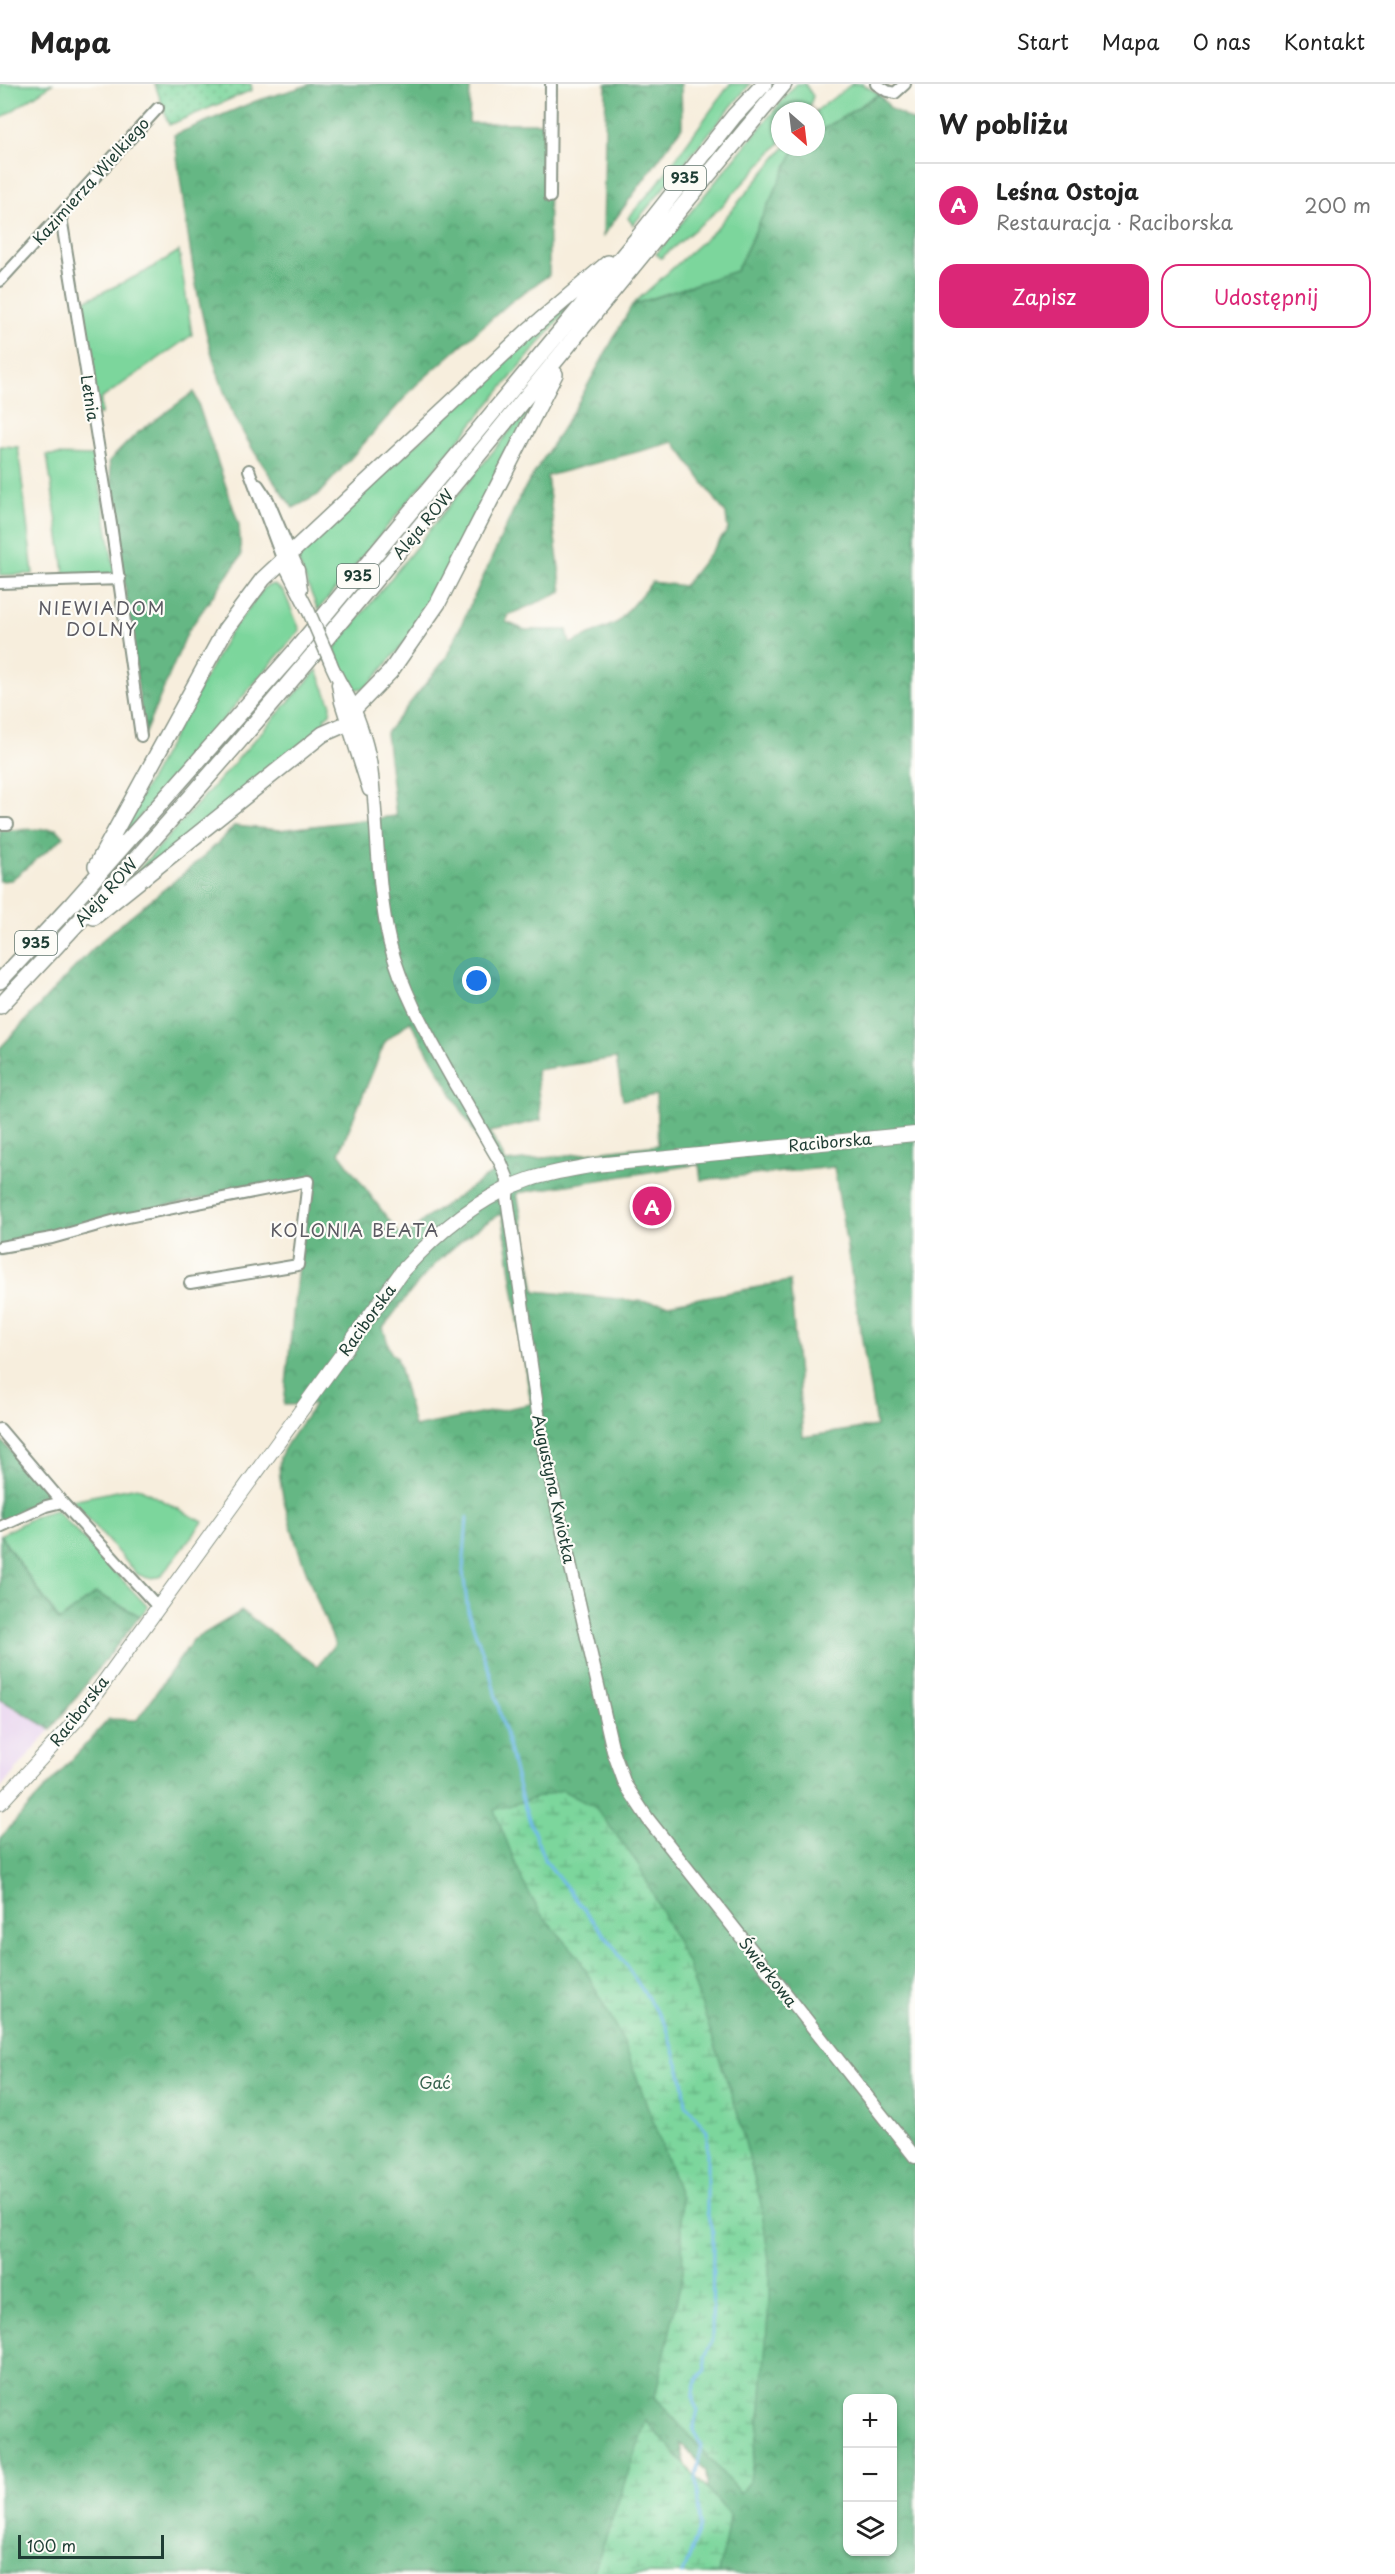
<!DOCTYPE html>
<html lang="pl">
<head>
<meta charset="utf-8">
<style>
	:root { --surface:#fff; --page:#f6f6f6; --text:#222; --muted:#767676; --line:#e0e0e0; --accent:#db2777 }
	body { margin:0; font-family:"Playpen Sans",sans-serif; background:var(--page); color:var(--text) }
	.controls { position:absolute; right:18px; bottom:18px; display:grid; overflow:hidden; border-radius:12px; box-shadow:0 2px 4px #0004 }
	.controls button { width:54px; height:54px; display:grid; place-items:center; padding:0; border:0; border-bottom:2px solid var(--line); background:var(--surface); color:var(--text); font:30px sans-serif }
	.compass { position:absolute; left:771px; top:18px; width:54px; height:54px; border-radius:50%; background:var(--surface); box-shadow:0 2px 4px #0004; rotate:152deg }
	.scale { position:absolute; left:18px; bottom:15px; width:146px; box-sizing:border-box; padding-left:6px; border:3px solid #1f3d34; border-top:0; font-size:16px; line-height:21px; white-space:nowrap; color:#1f3d34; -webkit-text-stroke:4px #fdfcf7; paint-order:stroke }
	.you { position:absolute; left:477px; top:897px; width:21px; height:21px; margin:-15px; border:4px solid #fff; border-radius:50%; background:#1a73e8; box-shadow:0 0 0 9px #1a73e833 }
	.badge { display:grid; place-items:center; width:39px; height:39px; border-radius:50%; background:var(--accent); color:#fff; font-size:20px; font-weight:700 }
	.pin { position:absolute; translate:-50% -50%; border:3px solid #fff; box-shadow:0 2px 6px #0006 }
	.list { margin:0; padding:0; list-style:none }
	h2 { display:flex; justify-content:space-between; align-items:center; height:78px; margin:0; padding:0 24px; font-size:26px }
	h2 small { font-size:20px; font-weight:400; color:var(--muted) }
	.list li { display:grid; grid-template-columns:39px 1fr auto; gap:18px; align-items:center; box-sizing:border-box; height:84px; padding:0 24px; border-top:2px solid var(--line) }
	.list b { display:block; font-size:22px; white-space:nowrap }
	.list p { margin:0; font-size:20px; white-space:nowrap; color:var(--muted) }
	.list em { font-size:20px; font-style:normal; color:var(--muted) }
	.actions { display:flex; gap:12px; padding:18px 24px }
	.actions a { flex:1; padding:14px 0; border:2px solid var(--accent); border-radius:18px; text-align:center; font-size:21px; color:var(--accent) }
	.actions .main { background:var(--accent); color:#fff }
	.icon { flex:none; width:33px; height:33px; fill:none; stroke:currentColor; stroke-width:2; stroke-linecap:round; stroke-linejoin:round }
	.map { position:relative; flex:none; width:915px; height:2490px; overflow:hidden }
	header { display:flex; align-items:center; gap:36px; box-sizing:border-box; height:84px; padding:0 30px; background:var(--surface); border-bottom:2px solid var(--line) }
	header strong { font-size:28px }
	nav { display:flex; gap:33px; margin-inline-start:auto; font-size:21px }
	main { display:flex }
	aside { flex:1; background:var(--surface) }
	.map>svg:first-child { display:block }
	.built { fill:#e7d2ef }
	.green { fill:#7cd69c; stroke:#4e8a68; stroke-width:1.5 }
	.forest { fill:url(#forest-crowns); stroke:#427a5c; stroke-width:1.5; fill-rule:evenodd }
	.wetland { fill:url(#wetland-marsh); stroke:#4e8a68; stroke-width:1.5 }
	.garden { fill:url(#garden-dots); stroke:#4e8a68; stroke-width:1.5 }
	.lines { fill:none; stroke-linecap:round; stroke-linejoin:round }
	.stream { stroke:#71bbe9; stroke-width:3 }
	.minor-casing { stroke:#8b9688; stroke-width:14 }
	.tertiary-casing { stroke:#8b9688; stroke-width:15 }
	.secondary-casing { stroke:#8b9688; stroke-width:16 }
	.primary-casing { stroke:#8b9688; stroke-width:18 }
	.minor { stroke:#fff; stroke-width:10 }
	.tertiary { stroke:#fff; stroke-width:12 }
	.secondary { stroke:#fff; stroke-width:14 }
	.primary { stroke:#fff; stroke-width:15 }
	.tertiary-bridge-casing { stroke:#8b9688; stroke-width:15; stroke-linecap:butt }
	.tertiary-bridge { stroke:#fff; stroke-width:12 }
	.labels { text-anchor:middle; stroke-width:4.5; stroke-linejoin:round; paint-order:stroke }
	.shield { fill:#fdfcf7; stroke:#62766e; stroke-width:1.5 }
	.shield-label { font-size:15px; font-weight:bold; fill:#1f3d34 }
	.street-label { font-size:16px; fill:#1f3d34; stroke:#fdfcf7 }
	.park-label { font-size:16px; fill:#36634e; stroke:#fdfcf7 }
	.neighbourhood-label { font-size:18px; letter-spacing:1.5px; fill:#5c5b63; stroke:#fdfcf7 }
</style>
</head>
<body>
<header>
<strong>Mapa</strong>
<nav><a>Start</a><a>Mapa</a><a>O nas</a><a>Kontakt</a></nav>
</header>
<main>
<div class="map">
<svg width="915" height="2490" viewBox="0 0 915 2490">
	<defs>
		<pattern id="forest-crowns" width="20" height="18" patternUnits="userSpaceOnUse" patternTransform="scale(1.5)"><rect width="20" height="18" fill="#65b784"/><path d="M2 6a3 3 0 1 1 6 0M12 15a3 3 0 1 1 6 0" fill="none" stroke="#53966d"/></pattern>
		<pattern id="wetland-marsh" width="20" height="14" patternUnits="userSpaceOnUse" patternTransform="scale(1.5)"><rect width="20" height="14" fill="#7cd69c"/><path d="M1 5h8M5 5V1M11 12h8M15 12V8" fill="none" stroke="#65af80"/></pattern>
		<pattern id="garden-dots" width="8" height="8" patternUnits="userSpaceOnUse" patternTransform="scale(1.5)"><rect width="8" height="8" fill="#7cd69c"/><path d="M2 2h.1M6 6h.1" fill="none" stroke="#65af80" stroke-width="1.8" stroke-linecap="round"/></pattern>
	</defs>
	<rect width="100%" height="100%" fill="#fdfcf7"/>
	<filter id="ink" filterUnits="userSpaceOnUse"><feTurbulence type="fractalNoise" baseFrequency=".0167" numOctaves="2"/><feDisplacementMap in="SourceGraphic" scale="12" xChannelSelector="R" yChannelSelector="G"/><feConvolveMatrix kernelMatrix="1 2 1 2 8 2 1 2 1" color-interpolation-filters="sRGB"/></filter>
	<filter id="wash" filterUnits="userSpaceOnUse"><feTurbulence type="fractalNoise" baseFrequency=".008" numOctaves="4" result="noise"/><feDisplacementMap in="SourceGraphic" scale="24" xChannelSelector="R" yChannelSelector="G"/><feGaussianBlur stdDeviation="1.35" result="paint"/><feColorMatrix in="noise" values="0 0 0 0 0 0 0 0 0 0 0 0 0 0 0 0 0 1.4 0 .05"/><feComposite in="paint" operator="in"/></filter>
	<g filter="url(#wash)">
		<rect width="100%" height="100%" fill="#f7eedd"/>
		<path class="built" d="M 0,1615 L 51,1645 L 0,1705 Z"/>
		<path class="green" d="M 0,0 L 52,0 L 0,35 Z
			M 730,0 L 750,0 L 633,141 L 628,134 L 658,99 Z
			M 796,0 L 805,0 L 813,12 L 808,27 L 780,27 L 780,59 L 720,124 L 661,174 L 656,170 Z
			M 852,0 L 862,0 L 879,10 L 816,50 L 816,27 Z
			M 785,63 L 796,63 L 736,187 L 632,221 L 715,146 Z
			M 179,167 L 192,251 L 101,315 L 101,330 L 97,331 L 80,219 L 145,188 Z
			M 590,198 L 318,526 L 296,472 Z
			M 536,314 L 442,499 L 414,547 L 374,595 L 365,604 L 356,605 L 347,597 L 334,565 Z
			M 0,362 L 18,363 L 33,490 L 0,491 Z
			M 47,371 L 95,372 L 115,490 L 65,493 Z
			M 273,500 L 284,508 L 300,546 L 112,765 L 229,550 L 265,503 Z
			M 317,586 L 331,621 L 330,629 L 324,634 L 327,641 L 118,809 Z
			M 137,1403 L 203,1438 L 160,1493 L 148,1494 L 137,1490 L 72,1416 Z
			M 56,1426 L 148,1523 L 140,1532 L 96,1509 L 60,1537 L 0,1451 L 38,1431 Z"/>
		<path class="forest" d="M 312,0 L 470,0 L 469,39 L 548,39 L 549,191 L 514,215 L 415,302 L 318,411 L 293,424 C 268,389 240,351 225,310 C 194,227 187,138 174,51 L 256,17 Z
			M 606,0 L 681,0 L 682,43 L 603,152 Z
			M 879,10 L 891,25 L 915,38 L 915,2490 L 709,2490 L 711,2445 L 706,2387 L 680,2358 L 686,2384 L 669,2490 L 0,2490 L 0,1754 L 109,1635 L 137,1636 L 193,1556 L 242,1527 L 317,1582 L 335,1560 C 319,1521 273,1412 280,1374 C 282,1363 308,1331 315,1320 L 284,1321 L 298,1181 L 311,1094 L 111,1132 L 50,1149 L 40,1160 L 0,1171 L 0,964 C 33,929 64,893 98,860 C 142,819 194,787 234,742 L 280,746 L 396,732 L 386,649 L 446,574 L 520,412 L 575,324 L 632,221 L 736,187 L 796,63 L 816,63 L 816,50 ZM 674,358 L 726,430 L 728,446 L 684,502 L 652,498 L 618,538 L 570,560 L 567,546 L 525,546 L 506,538 L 508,531 L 562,508 L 547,392 ZM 410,937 L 496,1086 L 425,1135 L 403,1155 L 339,1069 L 385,958 ZM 616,974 L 623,1016 L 656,1011 L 658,1061 L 506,1078 L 490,1048 L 541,1036 L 536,986 ZM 699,1080 L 701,1096 L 834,1083 L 876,1342 L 803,1353 L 790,1197 L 668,1220 L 535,1207 L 517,1109 ZM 502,1129 L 531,1320 L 414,1343 L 397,1273 L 391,1269 L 383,1244 C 418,1196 449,1159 502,1129 ZM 848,2314 L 892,2314 L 892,2468 L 848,2468 Z
			M 194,308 L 239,441 L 241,472 L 188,547 L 144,651 L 109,377 L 136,350 Z
			M 57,745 L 64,753 L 11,796 L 0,797 L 0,746 Z
			M 0,1355 L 54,1414 L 0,1438 Z
			M 0,1451 L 59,1537 L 96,1509 L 140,1532 L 51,1645 L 0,1615 Z"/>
		<path class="wetland" d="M 562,1706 L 596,1724 L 638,1780 L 688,1881 L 737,2027 L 761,2120 L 769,2177 L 769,2216 L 761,2325 L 750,2396 L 740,2409 L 655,2313 L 683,2189 L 681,2114 L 624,1959 L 578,1872 L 541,1830 L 523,1798 L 494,1726 Z
			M 646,2337 L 730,2431 L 719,2490 L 593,2490 Z"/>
		<path class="garden" d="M 155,0 L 251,0 L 252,6 L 169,41 Z"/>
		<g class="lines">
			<path class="stream" d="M 467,1433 L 463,1487 L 468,1528 L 490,1589 L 522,1716 L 544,1775 L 613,1862 L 666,1941 L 683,1996 L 686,2021 L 707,2047 L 707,2128 L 713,2150 L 712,2257 L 705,2273 L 706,2286 C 694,2296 688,2312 698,2326 L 693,2346 L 701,2361 L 696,2394 L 700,2443 L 683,2490"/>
		</g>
	</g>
	<g filter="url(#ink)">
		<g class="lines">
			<g class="minor-casing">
				<path id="minor" d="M 876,0 L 887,7 L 895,9 L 905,0
					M 550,113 L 551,0
					M 61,133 L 111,440 L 141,652
					M 0,197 L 158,24
					M 249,386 L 283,477
					M 258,401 L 268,416 L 290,468
					M 0,499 L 120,495
					M 0,740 L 8,740
					M 0,1163 L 52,1154 L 123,1134 L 308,1097 L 298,1181 L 190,1199
					M 0,1345 L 62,1418 L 158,1523
					M 0,1443 L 46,1422 L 62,1418"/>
			</g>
			<g class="tertiary-casing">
				<path id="tertiary" d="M 290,468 L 298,486 L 301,505
					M 283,477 L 309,528
					M 330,577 C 335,591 342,601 349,614 C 360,636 370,667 372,692 C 378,747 377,806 390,860 C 403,910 430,955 455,1000 C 471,1026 485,1053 501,1079 L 508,1096 L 507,1114 L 542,1357 L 613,1667 L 625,1700 L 648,1735 L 915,2073
					M 338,600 L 341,618 L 369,706"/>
			</g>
			<g class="secondary-casing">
				<path id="secondary" d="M 0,1719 L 78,1634 L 403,1186 C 439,1147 480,1112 531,1095 C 552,1088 574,1085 595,1081 L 915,1050"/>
			</g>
			<g class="primary-casing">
				<path id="primary" d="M 96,782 L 225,546 L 263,495 L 529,246 L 608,179
					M 94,833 L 323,650 L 348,639 L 353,626 L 390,588 L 438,519 L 555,290
					M 0,897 L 72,820 L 294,568 L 636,156 L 734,32 L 764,0
					M 0,922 C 279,630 524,309 784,0"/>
			</g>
			<use href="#minor" class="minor"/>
			<use href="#tertiary" class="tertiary"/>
			<use href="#secondary" class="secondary"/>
			<use href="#primary" class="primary"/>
			<g class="tertiary-bridge-casing">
				<path id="tertiary-bridge" d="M 309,528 L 330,577"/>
			</g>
			<use href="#tertiary-bridge" class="tertiary-bridge"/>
		</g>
	</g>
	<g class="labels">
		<g class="shield">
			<rect x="664" y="82" width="42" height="24" rx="4.5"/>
			<rect x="337" y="480" width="42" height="24" rx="4.5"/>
			<rect x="15" y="847" width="42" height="24" rx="4.5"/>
		</g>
		<g class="shield-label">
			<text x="685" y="99">935</text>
			<text x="358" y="497">935</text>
			<text x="36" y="864">935</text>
		</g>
		<g class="street-label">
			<text transform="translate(91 97) rotate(-48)" y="6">Kazimierza Wielkiego</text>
			<text transform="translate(90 314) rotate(81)" y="6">Letnia</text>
			<text transform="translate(423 440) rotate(-50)" y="6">Aleja ROW</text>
			<text transform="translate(106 808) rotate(-48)" y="6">Aleja ROW</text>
			<text transform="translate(830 1058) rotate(-5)" y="6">Raciborska</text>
			<text transform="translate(367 1236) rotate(-54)" y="6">Raciborska</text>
			<text transform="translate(554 1405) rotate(78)" y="6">Augustyna Kwiotka</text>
			<text transform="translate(79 1627) rotate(-52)" y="6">Raciborska</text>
			<text transform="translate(768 1888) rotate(52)" y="6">Świerkowa</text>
		</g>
		<g class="park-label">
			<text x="435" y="2005">Gać</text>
		</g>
		<g class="neighbourhood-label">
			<text x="102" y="531">NIEWIADOM<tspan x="102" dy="21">DOLNY</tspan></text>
			<text x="355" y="1153">KOLONIA BEATA</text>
		</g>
	</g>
</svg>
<div class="controls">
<button>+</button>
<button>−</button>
<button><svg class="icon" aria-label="layers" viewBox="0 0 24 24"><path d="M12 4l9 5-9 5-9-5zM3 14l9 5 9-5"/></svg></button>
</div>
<svg class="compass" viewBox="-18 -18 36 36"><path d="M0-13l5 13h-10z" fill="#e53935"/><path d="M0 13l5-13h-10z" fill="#767676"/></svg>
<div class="scale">100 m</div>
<div class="you"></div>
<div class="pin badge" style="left:652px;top:1122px">A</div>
</div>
<aside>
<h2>W pobliżu<small></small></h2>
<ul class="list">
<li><span class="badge">A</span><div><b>Leśna Ostoja</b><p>Restauracja · Raciborska</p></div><em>200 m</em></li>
</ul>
<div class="actions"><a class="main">Zapisz</a><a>Udostępnij</a></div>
</aside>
</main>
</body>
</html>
